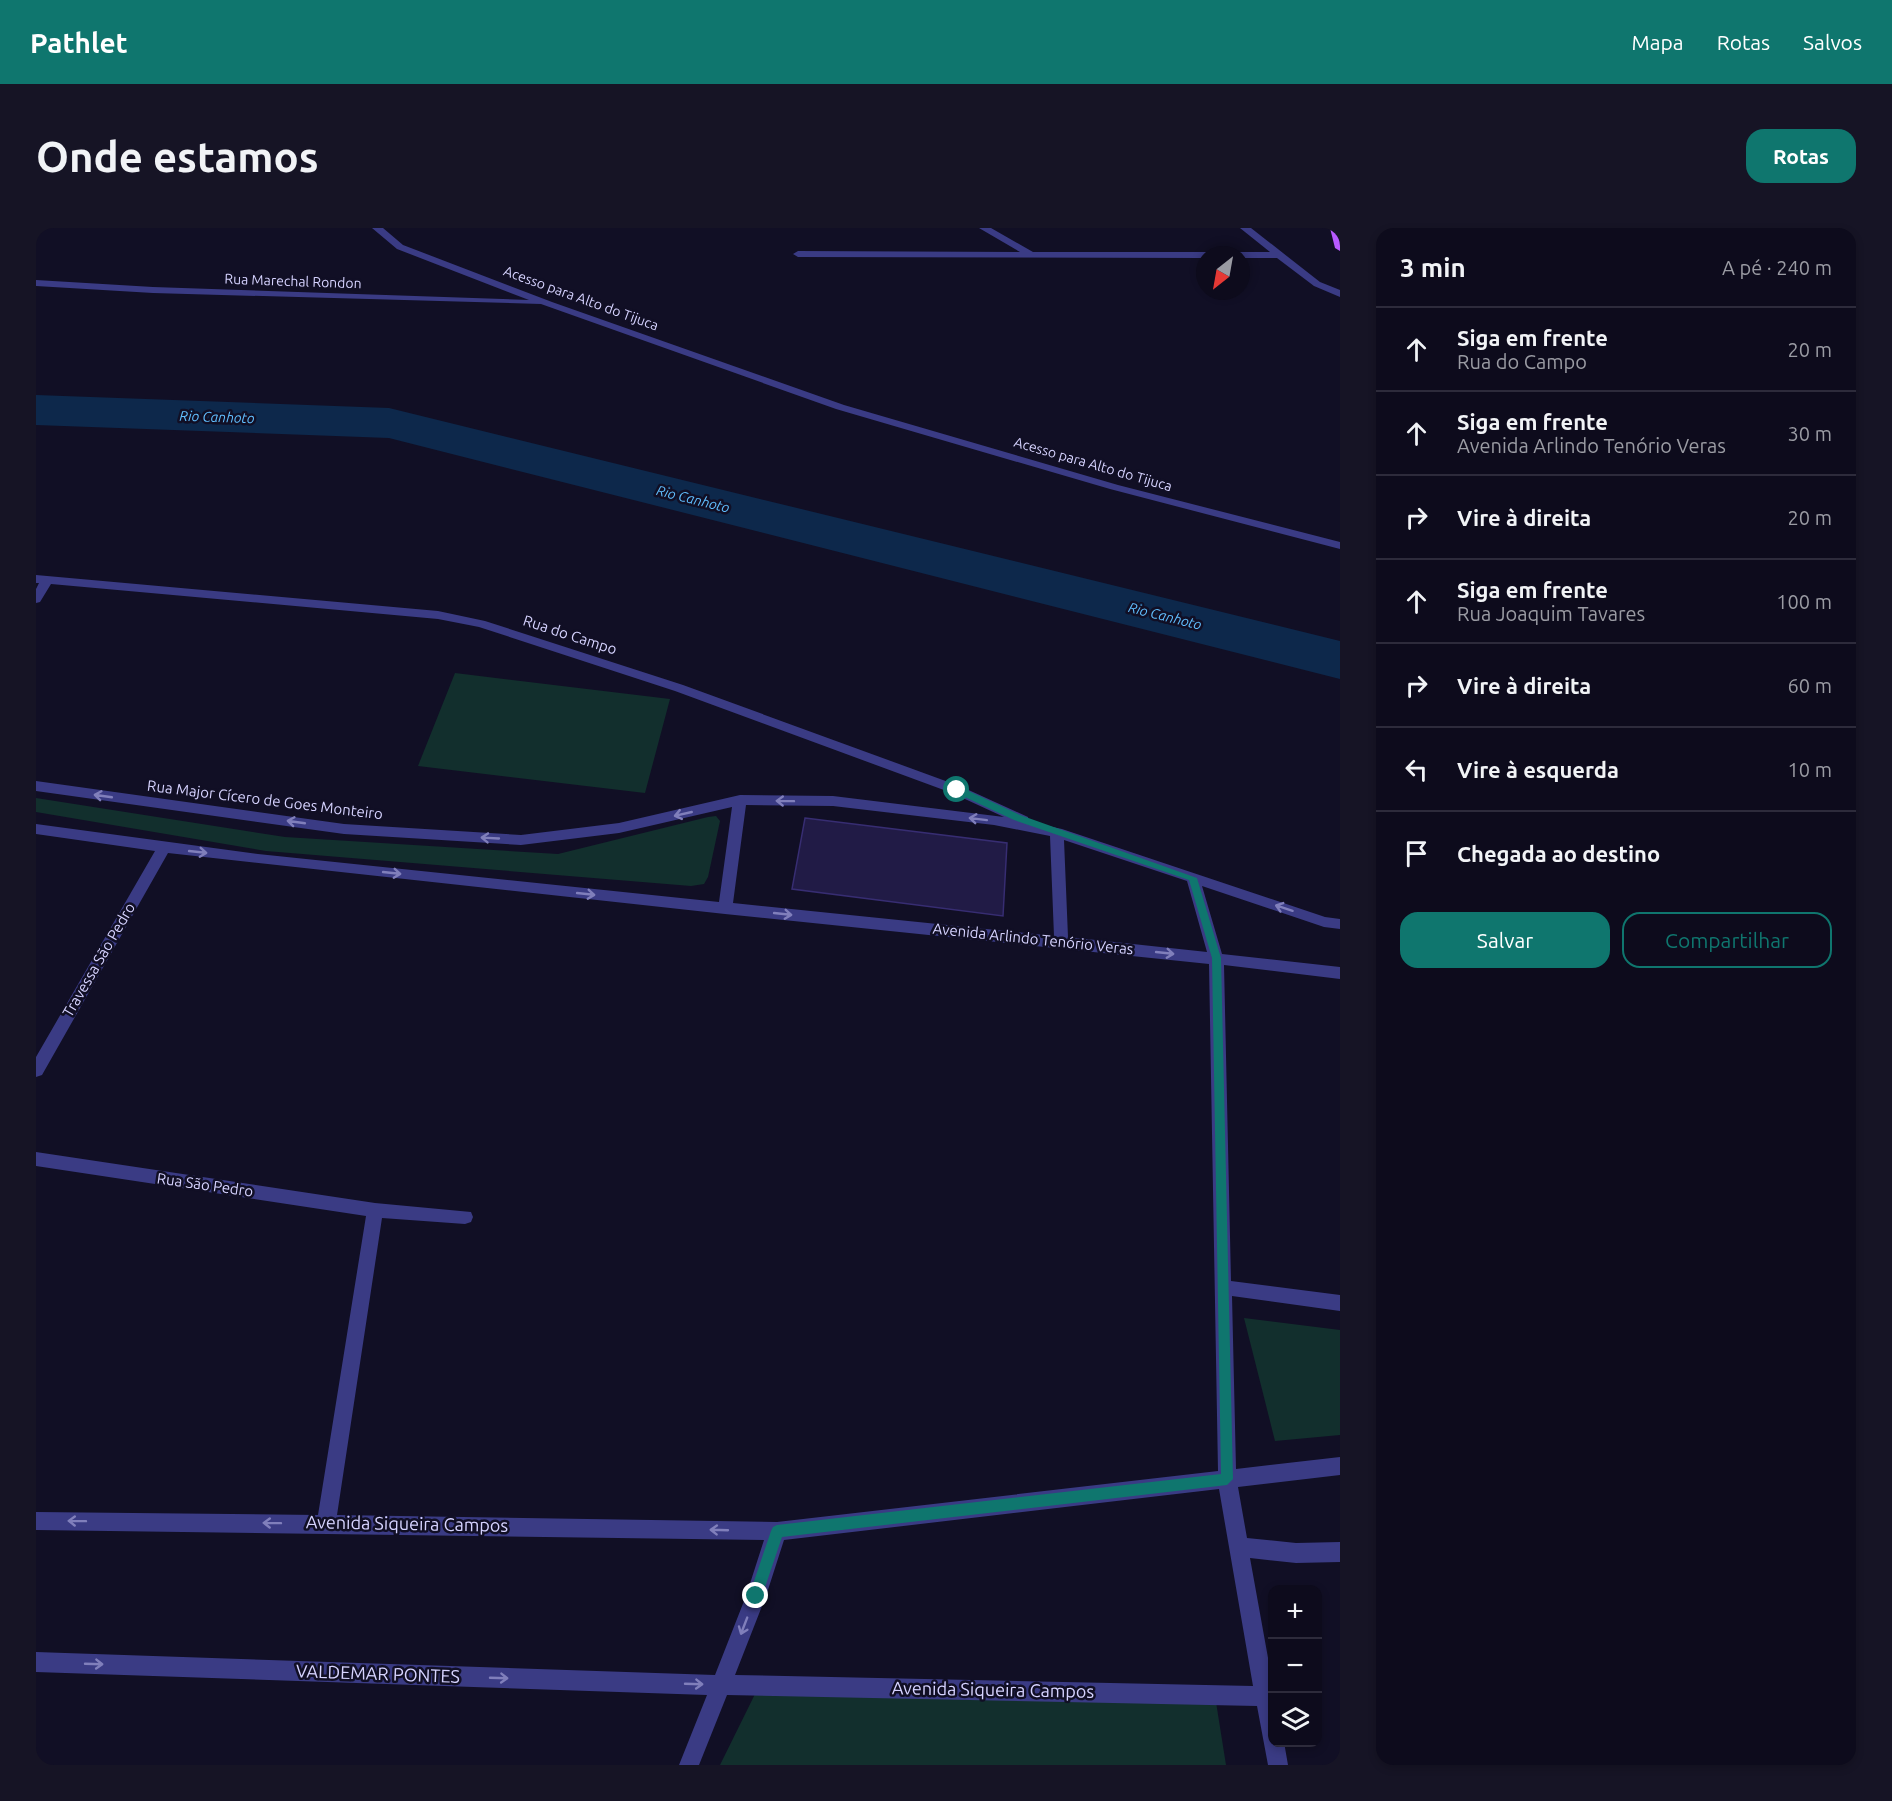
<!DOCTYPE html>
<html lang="pt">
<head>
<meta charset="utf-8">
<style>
	:root { --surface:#0d0b1c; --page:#161425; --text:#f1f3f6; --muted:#9a9ba3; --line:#2d2b3b; --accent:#0f766e }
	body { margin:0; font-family:Ubuntu,sans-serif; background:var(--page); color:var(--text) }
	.controls { position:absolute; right:18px; bottom:18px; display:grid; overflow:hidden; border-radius:12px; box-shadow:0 3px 9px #0003 }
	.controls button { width:54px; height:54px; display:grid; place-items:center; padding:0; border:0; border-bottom:2px solid var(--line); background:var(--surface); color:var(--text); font:30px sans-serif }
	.compass { position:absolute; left:1160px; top:18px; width:54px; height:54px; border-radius:50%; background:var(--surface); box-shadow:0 3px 9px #0003; rotate:211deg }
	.stop { position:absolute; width:18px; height:18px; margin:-14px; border:4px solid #0f766e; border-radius:50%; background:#fff }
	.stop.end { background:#0f766e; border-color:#fff; box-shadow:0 2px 6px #0008 }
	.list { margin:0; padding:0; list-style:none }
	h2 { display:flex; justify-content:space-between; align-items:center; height:78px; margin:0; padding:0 24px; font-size:26px }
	h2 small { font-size:20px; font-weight:400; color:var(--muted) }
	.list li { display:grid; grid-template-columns:39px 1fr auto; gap:18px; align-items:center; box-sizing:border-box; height:84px; padding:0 24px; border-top:2px solid var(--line) }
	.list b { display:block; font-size:22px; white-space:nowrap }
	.list p { margin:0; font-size:20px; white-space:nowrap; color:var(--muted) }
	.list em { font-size:20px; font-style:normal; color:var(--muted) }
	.actions { display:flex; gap:12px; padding:18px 24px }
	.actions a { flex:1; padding:14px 0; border:2px solid var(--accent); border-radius:18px; text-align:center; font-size:21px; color:var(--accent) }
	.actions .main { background:var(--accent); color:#fff }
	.icon { flex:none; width:33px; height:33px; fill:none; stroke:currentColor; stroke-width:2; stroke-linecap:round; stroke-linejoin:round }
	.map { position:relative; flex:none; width:1304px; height:1537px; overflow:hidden; border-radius:18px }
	header { display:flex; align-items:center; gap:36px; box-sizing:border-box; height:84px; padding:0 30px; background:var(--accent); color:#fff }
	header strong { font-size:28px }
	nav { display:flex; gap:33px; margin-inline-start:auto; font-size:21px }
	.intro { display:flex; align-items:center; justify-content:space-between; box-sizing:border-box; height:144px; padding:0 36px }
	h1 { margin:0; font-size:42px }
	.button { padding:15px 27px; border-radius:18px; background:var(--accent); color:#fff; font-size:21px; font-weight:700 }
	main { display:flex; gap:36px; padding:0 36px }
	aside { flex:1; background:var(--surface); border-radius:18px; box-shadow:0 3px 9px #0003 }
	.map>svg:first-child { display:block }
	.green { fill:#122f2d }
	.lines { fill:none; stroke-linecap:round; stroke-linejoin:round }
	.river { fill:#0d284b; fill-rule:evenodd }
	.building { fill:#211b46; stroke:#372d72; stroke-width:1.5 }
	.minor { fill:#3a3b84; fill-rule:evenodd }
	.major { fill:#b85aff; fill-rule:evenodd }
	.oneway { stroke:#807fbb }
	.route { fill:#0f766e }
	.labels { text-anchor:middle; stroke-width:5; stroke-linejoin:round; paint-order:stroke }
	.far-street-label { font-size:14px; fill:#d6d3ff; stroke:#110f25 }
	.far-water-label { font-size:14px; font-style:italic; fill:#61bfff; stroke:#110f25 }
	.street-label { font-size:15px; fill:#d6d3ff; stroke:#110f25 }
	.near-street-label { font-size:18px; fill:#d6d3ff; stroke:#110f25 }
</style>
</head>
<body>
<header>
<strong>Pathlet</strong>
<nav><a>Mapa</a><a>Rotas</a><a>Salvos</a></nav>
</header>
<div class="intro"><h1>Onde estamos</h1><a class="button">Rotas</a></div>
<main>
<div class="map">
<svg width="1304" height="1537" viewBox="0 0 1304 1537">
	<rect width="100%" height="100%" fill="#110f25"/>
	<path class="green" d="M 419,445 L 634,471 L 609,565 L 382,538 Z
		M 0,570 L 249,609 L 522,626 L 672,589 L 680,588 L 684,593 L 672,649 L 668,656 L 655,658 L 230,623 L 0,584 Z
		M 1208,1090 L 1304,1102 L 1304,1207 L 1239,1213 Z
		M 721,1462 L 1180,1474 L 1190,1537 L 684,1537 Z"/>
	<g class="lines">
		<path class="river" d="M 0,167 L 353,180 L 1304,413 L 1304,451 L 353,210 L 0,197 Z"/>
	</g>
	<path class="building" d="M 769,590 L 971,615 L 967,688 L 756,661 Z"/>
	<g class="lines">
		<path class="minor" d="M 336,0 L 347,0 L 367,17 L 516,74 L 808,177 L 1082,257 L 1304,314 L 1304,321 L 1074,261 L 800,181 L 505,76 L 117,65 L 0,58 L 0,52 L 117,59 L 493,72 L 361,21 Z
			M 943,0 L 955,0 L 997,24 L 1234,24 L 1204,0 L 1215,0 L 1284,54 L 1304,62 L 1304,69 L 1278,58 L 1241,30 L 1205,30 L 1205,27 L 1169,27 L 1169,30 L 762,29 L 757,26 L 762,23 L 984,24 Z
			M 0,347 L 402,383 L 449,393 L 647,457 L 926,559 L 992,589 L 993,594 L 1026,601 L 1289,689 L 1304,691 L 1304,701 L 1288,699 L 1166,658 L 1186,726 L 1304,739 L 1304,751 L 1188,737 L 1195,1053 L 1304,1067 L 1304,1083 L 1196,1068 L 1200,1241 L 1304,1229 L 1304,1247 L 1202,1259 L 1211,1310 L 1260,1315 L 1304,1314 L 1304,1334 L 1260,1335 L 1214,1330 L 1236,1452 L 1236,1514 L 1248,1514 L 1252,1537 L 1232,1537 L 1221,1478 L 691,1467 L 663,1537 L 643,1537 L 671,1467 L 0,1444 L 0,1424 L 679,1447 L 710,1368 L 728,1312 L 0,1302 L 0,1284 L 282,1287 L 330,988 L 0,938 L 0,924 L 339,975 L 435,984 L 437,989 L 435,994 L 429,996 L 346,990 L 301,1287 L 741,1294 L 1182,1243 L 1173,736 L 689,686 L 132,625 L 6,847 L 0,849 L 0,829 L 119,623 L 0,606 L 0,596 L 222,626 L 683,674 L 696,579 L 583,605 L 485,617 L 308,606 L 0,563 L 0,553 L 308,596 L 485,607 L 583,595 L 704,567 L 797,568 L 968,589 L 916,565 L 639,463 L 443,399 L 402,391 L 15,356 L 4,374 L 0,375 L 0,361 L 3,355 L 0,355 ZM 710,577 L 797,578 L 958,597 L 1014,608 L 1018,708 L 697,675 ZM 1028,612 L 1151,653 L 1171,724 L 1032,709 ZM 1183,1261 L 1217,1458 L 699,1447 L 730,1368 L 748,1312 Z"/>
		<path class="major" d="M 1294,0 L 1304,0 L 1304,23 L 1299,20 Z"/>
	</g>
	<defs><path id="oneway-shaft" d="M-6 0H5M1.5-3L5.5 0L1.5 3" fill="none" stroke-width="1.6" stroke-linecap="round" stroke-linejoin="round" transform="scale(1.5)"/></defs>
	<g class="oneway">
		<use href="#oneway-shaft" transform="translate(67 568) rotate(-172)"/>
		<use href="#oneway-shaft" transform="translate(749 573) rotate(-179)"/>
		<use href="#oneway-shaft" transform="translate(647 586) rotate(167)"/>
		<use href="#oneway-shaft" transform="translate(942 591) rotate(-173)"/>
		<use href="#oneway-shaft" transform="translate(260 594) rotate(-172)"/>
		<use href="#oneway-shaft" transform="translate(454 610) rotate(-177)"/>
		<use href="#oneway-shaft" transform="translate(162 624) rotate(6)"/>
		<use href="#oneway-shaft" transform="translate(356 645) rotate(6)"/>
		<use href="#oneway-shaft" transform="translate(550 666) rotate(6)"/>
		<use href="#oneway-shaft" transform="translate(1248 680) rotate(-162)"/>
		<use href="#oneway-shaft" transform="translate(747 686) rotate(6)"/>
		<use href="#oneway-shaft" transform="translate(1129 725) rotate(6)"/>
		<use href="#oneway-shaft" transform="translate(41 1293) rotate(-179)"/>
		<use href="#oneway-shaft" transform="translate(236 1295) rotate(-179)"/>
		<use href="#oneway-shaft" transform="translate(683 1302) rotate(-178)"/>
		<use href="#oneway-shaft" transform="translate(708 1398) rotate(111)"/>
		<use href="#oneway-shaft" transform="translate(58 1436) rotate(2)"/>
		<use href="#oneway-shaft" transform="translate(463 1450) rotate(2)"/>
		<use href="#oneway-shaft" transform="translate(658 1456) rotate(2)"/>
	</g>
	<path class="route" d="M 918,559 L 924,559 L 984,587 L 1161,650 L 1185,730 L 1197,1251 L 1191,1257 L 746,1309 L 726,1368 L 724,1373 L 720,1375 L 715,1373 L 713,1368 L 735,1303 L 737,1299 L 741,1297 L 1185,1246 L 1176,730 L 1153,652 L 978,592 L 918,564 Z"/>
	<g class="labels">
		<g class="far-street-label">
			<text transform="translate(257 53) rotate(2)" y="5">Rua Marechal Rondon</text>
			<text transform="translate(545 70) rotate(20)" y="5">Acesso para Alto do Tijuca</text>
			<text transform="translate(1057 236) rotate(16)" y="5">Acesso para Alto do Tijuca</text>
		</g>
		<g class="far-water-label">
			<text transform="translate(181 189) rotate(2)" y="5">Rio Canhoto</text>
			<text transform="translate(657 271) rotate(14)" y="5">Rio Canhoto</text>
			<text transform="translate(1129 388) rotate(14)" y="5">Rio Canhoto</text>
		</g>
		<g class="street-label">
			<text transform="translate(534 407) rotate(18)" y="5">Rua do Campo</text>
			<text transform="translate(229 572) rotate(7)" y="5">Rua Major Cícero de Goes Monteiro</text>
			<text transform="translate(997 711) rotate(6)" y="5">Avenida Arlindo Tenório Veras</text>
			<text transform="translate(63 732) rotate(-60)" y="5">Travessa São Pedro</text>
			<text transform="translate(169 957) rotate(8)" y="5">Rua São Pedro</text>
		</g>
		<g class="near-street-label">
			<text transform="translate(371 1296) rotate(1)" y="6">Avenida Siqueira Campos</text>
			<text transform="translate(342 1446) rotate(2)" y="6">VALDEMAR PONTES</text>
			<text transform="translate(957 1462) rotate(1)" y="6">Avenida Siqueira Campos</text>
		</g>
	</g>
</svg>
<div class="controls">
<button>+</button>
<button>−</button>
<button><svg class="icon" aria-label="layers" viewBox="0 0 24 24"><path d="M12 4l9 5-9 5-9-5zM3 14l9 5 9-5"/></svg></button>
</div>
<svg class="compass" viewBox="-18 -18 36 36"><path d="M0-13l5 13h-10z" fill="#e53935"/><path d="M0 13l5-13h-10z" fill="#9a9ba3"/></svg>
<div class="stop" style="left:921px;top:562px"></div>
<div class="stop end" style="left:720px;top:1368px"></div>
</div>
<aside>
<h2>3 min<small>A pé · 240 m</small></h2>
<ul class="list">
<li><svg class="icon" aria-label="ahead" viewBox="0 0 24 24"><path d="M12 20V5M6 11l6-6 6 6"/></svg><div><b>Siga em frente</b><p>Rua do Campo</p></div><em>20 m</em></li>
<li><svg class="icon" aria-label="ahead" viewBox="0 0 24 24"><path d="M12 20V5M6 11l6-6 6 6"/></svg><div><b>Siga em frente</b><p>Avenida Arlindo Tenório Veras</p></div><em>30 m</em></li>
<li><svg class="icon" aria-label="right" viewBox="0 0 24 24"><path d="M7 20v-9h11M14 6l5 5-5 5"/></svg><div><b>Vire à direita</b></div><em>20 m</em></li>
<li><svg class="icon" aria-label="ahead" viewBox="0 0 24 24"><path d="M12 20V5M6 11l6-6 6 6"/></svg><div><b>Siga em frente</b><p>Rua Joaquim Tavares</p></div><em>100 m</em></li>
<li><svg class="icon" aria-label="right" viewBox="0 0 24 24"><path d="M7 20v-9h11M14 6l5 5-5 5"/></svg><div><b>Vire à direita</b></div><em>60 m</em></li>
<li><svg class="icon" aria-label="left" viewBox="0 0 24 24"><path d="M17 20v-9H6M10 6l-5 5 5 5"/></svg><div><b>Vire à esquerda</b></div><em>10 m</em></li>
<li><svg class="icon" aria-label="arrive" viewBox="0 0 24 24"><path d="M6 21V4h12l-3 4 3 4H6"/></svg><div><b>Chegada ao destino</b></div></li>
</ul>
<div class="actions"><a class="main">Salvar</a><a>Compartilhar</a></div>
</aside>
</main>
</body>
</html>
